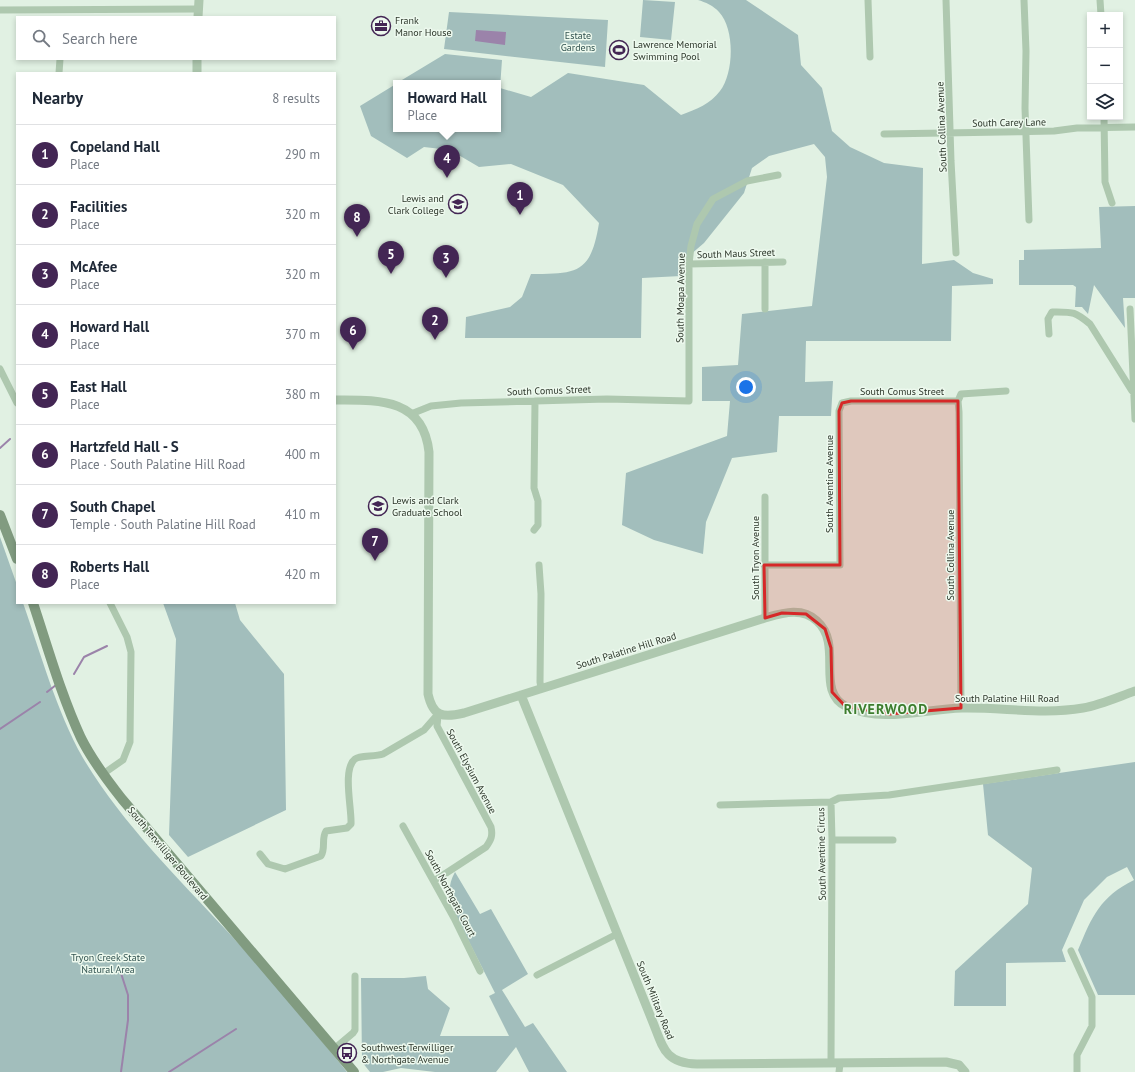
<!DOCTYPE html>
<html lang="en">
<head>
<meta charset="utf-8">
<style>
	:root { --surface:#fff; --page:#f2f2f3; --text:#1f2937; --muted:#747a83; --line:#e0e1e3; --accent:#432654 }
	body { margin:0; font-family:"PT Sans",sans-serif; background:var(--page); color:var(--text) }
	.controls { position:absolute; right:12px; top:12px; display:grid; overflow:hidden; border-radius:0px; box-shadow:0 2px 6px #0003 }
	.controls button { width:36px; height:36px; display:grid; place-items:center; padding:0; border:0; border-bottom:1px solid var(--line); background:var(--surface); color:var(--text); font:20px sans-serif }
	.you { position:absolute; left:746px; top:387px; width:14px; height:14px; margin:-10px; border:3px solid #fff; border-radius:50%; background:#1a73e8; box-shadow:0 0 0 6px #1a73e833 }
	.badge { display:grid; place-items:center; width:26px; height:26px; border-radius:50%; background:var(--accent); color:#fff; font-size:13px; font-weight:700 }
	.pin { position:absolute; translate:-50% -33px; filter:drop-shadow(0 1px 2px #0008) }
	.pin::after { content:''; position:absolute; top:21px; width:14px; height:12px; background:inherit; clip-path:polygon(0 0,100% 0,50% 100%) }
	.popup { position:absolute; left:393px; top:80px; width:108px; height:52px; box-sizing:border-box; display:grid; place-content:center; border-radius:0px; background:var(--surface); filter:drop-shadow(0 1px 3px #0005); font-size:13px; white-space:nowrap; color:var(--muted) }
	.popup b { font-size:15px; color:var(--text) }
	.popup::after { content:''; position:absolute; left:50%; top:100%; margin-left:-8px; border:8px solid transparent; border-top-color:var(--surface) }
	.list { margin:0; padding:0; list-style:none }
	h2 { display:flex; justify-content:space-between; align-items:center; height:52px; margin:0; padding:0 16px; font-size:17px }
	h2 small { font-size:13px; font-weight:400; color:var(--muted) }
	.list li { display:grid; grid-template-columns:26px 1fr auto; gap:12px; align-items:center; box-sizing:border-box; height:60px; padding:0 16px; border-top:1px solid var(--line) }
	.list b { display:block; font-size:15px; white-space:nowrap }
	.list p { margin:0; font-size:13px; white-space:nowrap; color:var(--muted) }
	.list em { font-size:13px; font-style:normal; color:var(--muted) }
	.icon { flex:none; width:22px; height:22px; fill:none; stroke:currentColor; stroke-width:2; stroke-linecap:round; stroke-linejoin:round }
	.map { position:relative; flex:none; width:1135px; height:1072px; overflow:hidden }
	.search { position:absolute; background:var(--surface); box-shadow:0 2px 6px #0003; left:16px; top:16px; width:320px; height:44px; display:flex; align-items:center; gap:10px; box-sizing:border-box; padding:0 14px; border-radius:0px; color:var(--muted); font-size:15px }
	.panel { position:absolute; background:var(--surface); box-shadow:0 2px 6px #0003; left:16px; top:72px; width:320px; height:532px; border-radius:0px }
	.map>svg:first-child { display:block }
	.green { fill:#a2bebc }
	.water { fill:#9b83aa }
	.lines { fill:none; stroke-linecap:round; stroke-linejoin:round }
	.stream { stroke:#9b83aa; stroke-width:2 }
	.minor { stroke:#aec8af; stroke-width:7 }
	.tertiary { stroke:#aec8af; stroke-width:9 }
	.secondary { stroke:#819b80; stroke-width:10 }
	.marked { fill:#d62828; fill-opacity:0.2; stroke:#d62828; stroke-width:3; stroke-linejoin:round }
	.labels { text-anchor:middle; stroke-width:3; stroke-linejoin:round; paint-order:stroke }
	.poi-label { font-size:10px; fill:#2d372b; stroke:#edf9ee; text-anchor:start }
	.park-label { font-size:10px; fill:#325350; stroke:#edf9ee }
	.street-label { font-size:10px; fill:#2d372b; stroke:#edf9ee }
	.district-label { font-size:14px; font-weight:bold; letter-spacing:1px; fill:#3d7d2e; stroke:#edf9ee }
</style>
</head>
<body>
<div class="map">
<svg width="1135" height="1072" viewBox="0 0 1135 1072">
	<rect width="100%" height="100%" fill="#e1f1e3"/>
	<path class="green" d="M 643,0 L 675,2 L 671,40 L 640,37 Z
		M 698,0 L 746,0 L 798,35 L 801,65 L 822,88 L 832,131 L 850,147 L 884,163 L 923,168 L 922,264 L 954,260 L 973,273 L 993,279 L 993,284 L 952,286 L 951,341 L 806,341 L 805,382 L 833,381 L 831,416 L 779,416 L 777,452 L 732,458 L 706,522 L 703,554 L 654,540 L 622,525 L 626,473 L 727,436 L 730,401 L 702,401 L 702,367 L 738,365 L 742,314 L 812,306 L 827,177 L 825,157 L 814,144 L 769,156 L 752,168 L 744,193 L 704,243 L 683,261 L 681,276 L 642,278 L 641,338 L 465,338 L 466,317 L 510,307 L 522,297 L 531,274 C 578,274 591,273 599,223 L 563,185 L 511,164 L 479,167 L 450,150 L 424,147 L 407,158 L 371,136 L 360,106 L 396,84 L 396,129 L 498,129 L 498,83 L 397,83 L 445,54 L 502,60 L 500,88 L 531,97 L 568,73 L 644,85 L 681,115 C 697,109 710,104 720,91 C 734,73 735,29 719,12 C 714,6 705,2 698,0 Z
		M 449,12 L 608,20 L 605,67 L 444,49 Z
		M 1135,206 L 1135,298 L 1123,298 L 1125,328 L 1094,285 L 1088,314 L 1082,307 L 1075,307 L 1076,287 L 1073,285 L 1019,285 L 1019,260 L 1024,260 L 1024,250 L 1101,248 L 1099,207 Z
		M 0,537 L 17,585 L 17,603 L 23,603 C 41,654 56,710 83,758 C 122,823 176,876 228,932 C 269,977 308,1024 347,1072 L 0,1072 Z
		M 163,603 L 235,603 L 240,620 L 284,674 L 286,810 L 188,857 L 169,835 L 176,639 Z
		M 1135,762 L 1135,995 L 1098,995 L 1078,950 C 1092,916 1100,897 1134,880 L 1127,867 L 1107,877 L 1084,900 L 1062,950 L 1066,962 L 1006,963 L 1006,1006 L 954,1006 L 955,971 L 1028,904 L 1032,868 L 988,835 L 983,784 Z
		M 455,872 L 480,914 L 491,909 L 528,974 L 502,990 L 525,1027 L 533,1023 L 567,1072 L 529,1072 L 516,1047 L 496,1072 L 435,1072 L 401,1068 L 383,1072 L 370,1072 L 362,1062 L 361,978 L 404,978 L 426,976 L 428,989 L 450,1008 L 440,1036 L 509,1036 L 489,996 L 495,993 L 454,912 C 449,898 447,886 455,872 Z"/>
	<path class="water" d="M 476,30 L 506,32 L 505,45 L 475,41 Z"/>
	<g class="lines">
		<path class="stream" d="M 0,448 L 10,439
			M 74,674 L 84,657 L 107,646
			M 47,692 L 56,685
			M 0,729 L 40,702
			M 119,967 L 128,995 L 128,1020 L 121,1072
			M 169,1072 L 236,1029"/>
		<path class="minor" d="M 868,0 L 870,57
			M 946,0 L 951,161 L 956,253
			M 1024,0 L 1026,51 L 1025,108 L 1029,220
			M 1100,0 L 1101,15
			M 0,10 L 199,9
			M 59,73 L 60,59
			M 1104,117 L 1105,182 L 1112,203
			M 884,134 L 1054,131 L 1077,128 L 1135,127
			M 765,262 L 765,309
			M 689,264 L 783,262
			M 1130,309 L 1135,419
			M 1049,334 L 1048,319 L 1052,312 C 1073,312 1074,311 1090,324 L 1132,391
			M 0,369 L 17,403
			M 958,401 L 959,412 L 961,708
			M 958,401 L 961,394 L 1006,391
			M 411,414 L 431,406 L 461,403 L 607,399 L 689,401 L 689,264 L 691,246 L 697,224 L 713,199 L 747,181 L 778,175
			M 765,497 L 765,618
			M 534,530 L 538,525 L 538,501 L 534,488 L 535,401
			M 539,565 L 541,594 L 540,682 L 541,688
			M 764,565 L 840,565 L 839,411 L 842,403 L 851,401 L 958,401
			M 103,774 L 123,760 L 130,742 L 131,652 L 127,637 L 110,603
			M 831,802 L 832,840 L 831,1063
			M 720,805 L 831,802 L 839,798 L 889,795 L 1057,770
			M 403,826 L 454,918 L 480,971
			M 832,840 L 893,840
			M 260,854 L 268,864 L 285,869 L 321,856 C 326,848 321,839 326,831 L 347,828 L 351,824 C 352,809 342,769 355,759 C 360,755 375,757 383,754 L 424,730 L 438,714
			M 434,881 L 486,847 C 491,840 493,836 491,827 L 437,726 L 438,716
			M 1071,951 L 1092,997 L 1092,1026 L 1077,1055 L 1077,1072
			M 537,975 L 617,934
			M 334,1049 L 353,1033 L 355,1030 L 355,976
			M 839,1072 L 840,1064"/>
		<path class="tertiary" d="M 198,17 L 199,0
			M 197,73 L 197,59
			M 335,400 C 377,400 423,397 429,452 L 428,694 C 433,717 443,718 464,713 L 765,618 C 783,613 802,607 817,621 C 844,645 814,692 847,707 C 883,723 924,709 962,708 C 1002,707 1043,715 1083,708 C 1100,705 1118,697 1135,691
			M 521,695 L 652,1020 C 663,1047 664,1063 697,1064 L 946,1062 L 959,1065 L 965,1072"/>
		<path class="secondary" d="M 0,515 L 17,559
			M 33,603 C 48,648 61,695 81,738 C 92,760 107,780 122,799 L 354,1072"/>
	</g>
	<path class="marked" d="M 851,401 L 958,401 L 961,708 L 889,714 L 845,706 L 832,692 L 831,648 L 825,629 L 806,614 L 782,613 L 765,618 L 764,565 L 840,565 L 839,411 L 842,403 Z"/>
	<defs>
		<g id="office-ring" transform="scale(1)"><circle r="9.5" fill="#edf9ee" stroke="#432654" stroke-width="1.5"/><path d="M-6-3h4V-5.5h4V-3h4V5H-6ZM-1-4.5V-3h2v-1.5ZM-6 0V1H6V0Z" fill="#432654"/></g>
		<g id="stadium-ring" transform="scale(1)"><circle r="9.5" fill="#edf9ee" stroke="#432654" stroke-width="1.5"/><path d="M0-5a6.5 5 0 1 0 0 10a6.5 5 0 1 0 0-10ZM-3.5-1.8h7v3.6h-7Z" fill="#432654"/></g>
		<g id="university-ring" transform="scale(1)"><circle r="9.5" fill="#edf9ee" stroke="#432654" stroke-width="1.5"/><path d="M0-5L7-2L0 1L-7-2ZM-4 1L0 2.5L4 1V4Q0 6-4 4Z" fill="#432654"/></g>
		<g id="bus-ring" transform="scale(1)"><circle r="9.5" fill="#edf9ee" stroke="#432654" stroke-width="1.5"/><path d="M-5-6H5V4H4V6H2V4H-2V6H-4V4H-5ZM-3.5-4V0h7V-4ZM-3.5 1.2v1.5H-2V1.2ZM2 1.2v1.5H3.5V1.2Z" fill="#432654"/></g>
	</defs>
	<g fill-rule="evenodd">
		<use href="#office-ring" x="381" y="26"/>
		<use href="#stadium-ring" x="619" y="50"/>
		<use href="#university-ring" x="458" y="204"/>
		<use href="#university-ring" x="378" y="506"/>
		<use href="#bus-ring" x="347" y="1053"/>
	</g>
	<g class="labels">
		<g class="poi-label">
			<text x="395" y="24">Frank<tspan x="395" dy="12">Manor House</tspan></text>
			<text x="633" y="48">Lawrence Memorial<tspan x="633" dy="12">Swimming Pool</tspan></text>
			<text x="444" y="202" text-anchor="end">Lewis and<tspan x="444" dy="12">Clark College</tspan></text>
			<text x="392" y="504">Lewis and Clark<tspan x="392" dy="12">Graduate School</tspan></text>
			<text x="361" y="1051">Southwest Terwilliger<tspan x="361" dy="12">&amp; Northgate Avenue</tspan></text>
		</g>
		<g class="park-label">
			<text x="578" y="39">Estate<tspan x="578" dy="12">Gardens</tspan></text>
			<text x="108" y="961">Tryon Creek State<tspan x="108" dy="12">Natural Area</tspan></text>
		</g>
		<g class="street-label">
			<text transform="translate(1009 122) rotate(-1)" y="4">South Carey Lane</text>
			<text transform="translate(941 127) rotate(-92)" y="4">South Collina Avenue</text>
			<text transform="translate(736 253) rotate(-2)" y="4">South Maus Street</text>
			<text transform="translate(680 298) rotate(-89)" y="4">South Moapa Avenue</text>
			<text transform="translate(549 390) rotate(-2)" y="4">South Comus Street</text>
			<text x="902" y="395">South Comus Street</text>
			<text transform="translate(829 484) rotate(-90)" y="4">South Aventine Avenue</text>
			<text transform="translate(950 555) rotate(-90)" y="4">South Collina Avenue</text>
			<text transform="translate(755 558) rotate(-90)" y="4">South Tryon Avenue</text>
			<text transform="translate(626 650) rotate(-17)" y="4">South Palatine Hill Road</text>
			<text x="1007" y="702">South Palatine Hill Road</text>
			<text transform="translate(472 771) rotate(62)" y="4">South Elysium Avenue</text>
			<text transform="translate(168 853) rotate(50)" y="4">South Terwilliger Boulevard</text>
			<text transform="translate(821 854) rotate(-91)" y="4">South Aventine Circus</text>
			<text transform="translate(451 893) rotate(62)" y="4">South Northgate Court</text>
			<text transform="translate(656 1000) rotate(68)" y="4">South Military Road</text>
		</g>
		<g class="district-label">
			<text x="886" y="714">RIVERWOOD</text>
		</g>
	</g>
</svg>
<div class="controls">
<button>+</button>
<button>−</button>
<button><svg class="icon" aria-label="layers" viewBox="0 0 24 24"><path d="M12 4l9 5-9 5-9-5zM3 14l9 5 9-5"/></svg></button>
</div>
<div class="you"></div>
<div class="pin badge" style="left:520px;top:215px">1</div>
<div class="pin badge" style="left:435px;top:340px">2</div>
<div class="pin badge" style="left:446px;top:278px">3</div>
<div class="pin badge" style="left:447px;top:178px">4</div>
<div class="popup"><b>Howard Hall</b>Place</div>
<div class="pin badge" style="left:391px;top:274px">5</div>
<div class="pin badge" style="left:353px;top:350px">6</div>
<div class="pin badge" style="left:375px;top:561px">7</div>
<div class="pin badge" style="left:357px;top:237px">8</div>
<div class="search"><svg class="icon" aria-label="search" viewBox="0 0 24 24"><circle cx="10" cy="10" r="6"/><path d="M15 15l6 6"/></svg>Search here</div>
<section class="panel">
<h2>Nearby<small>8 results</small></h2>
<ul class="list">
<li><span class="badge">1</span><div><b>Copeland Hall</b><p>Place</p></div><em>290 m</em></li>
<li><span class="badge">2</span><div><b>Facilities</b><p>Place</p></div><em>320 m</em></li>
<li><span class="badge">3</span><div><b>McAfee</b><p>Place</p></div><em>320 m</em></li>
<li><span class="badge">4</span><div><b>Howard Hall</b><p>Place</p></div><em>370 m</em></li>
<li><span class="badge">5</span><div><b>East Hall</b><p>Place</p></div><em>380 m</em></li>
<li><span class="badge">6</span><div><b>Hartzfeld Hall - S</b><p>Place · South Palatine Hill Road</p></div><em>400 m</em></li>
<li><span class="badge">7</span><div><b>South Chapel</b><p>Temple · South Palatine Hill Road</p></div><em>410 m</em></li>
<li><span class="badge">8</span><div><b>Roberts Hall</b><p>Place</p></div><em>420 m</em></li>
</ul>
</section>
</div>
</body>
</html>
